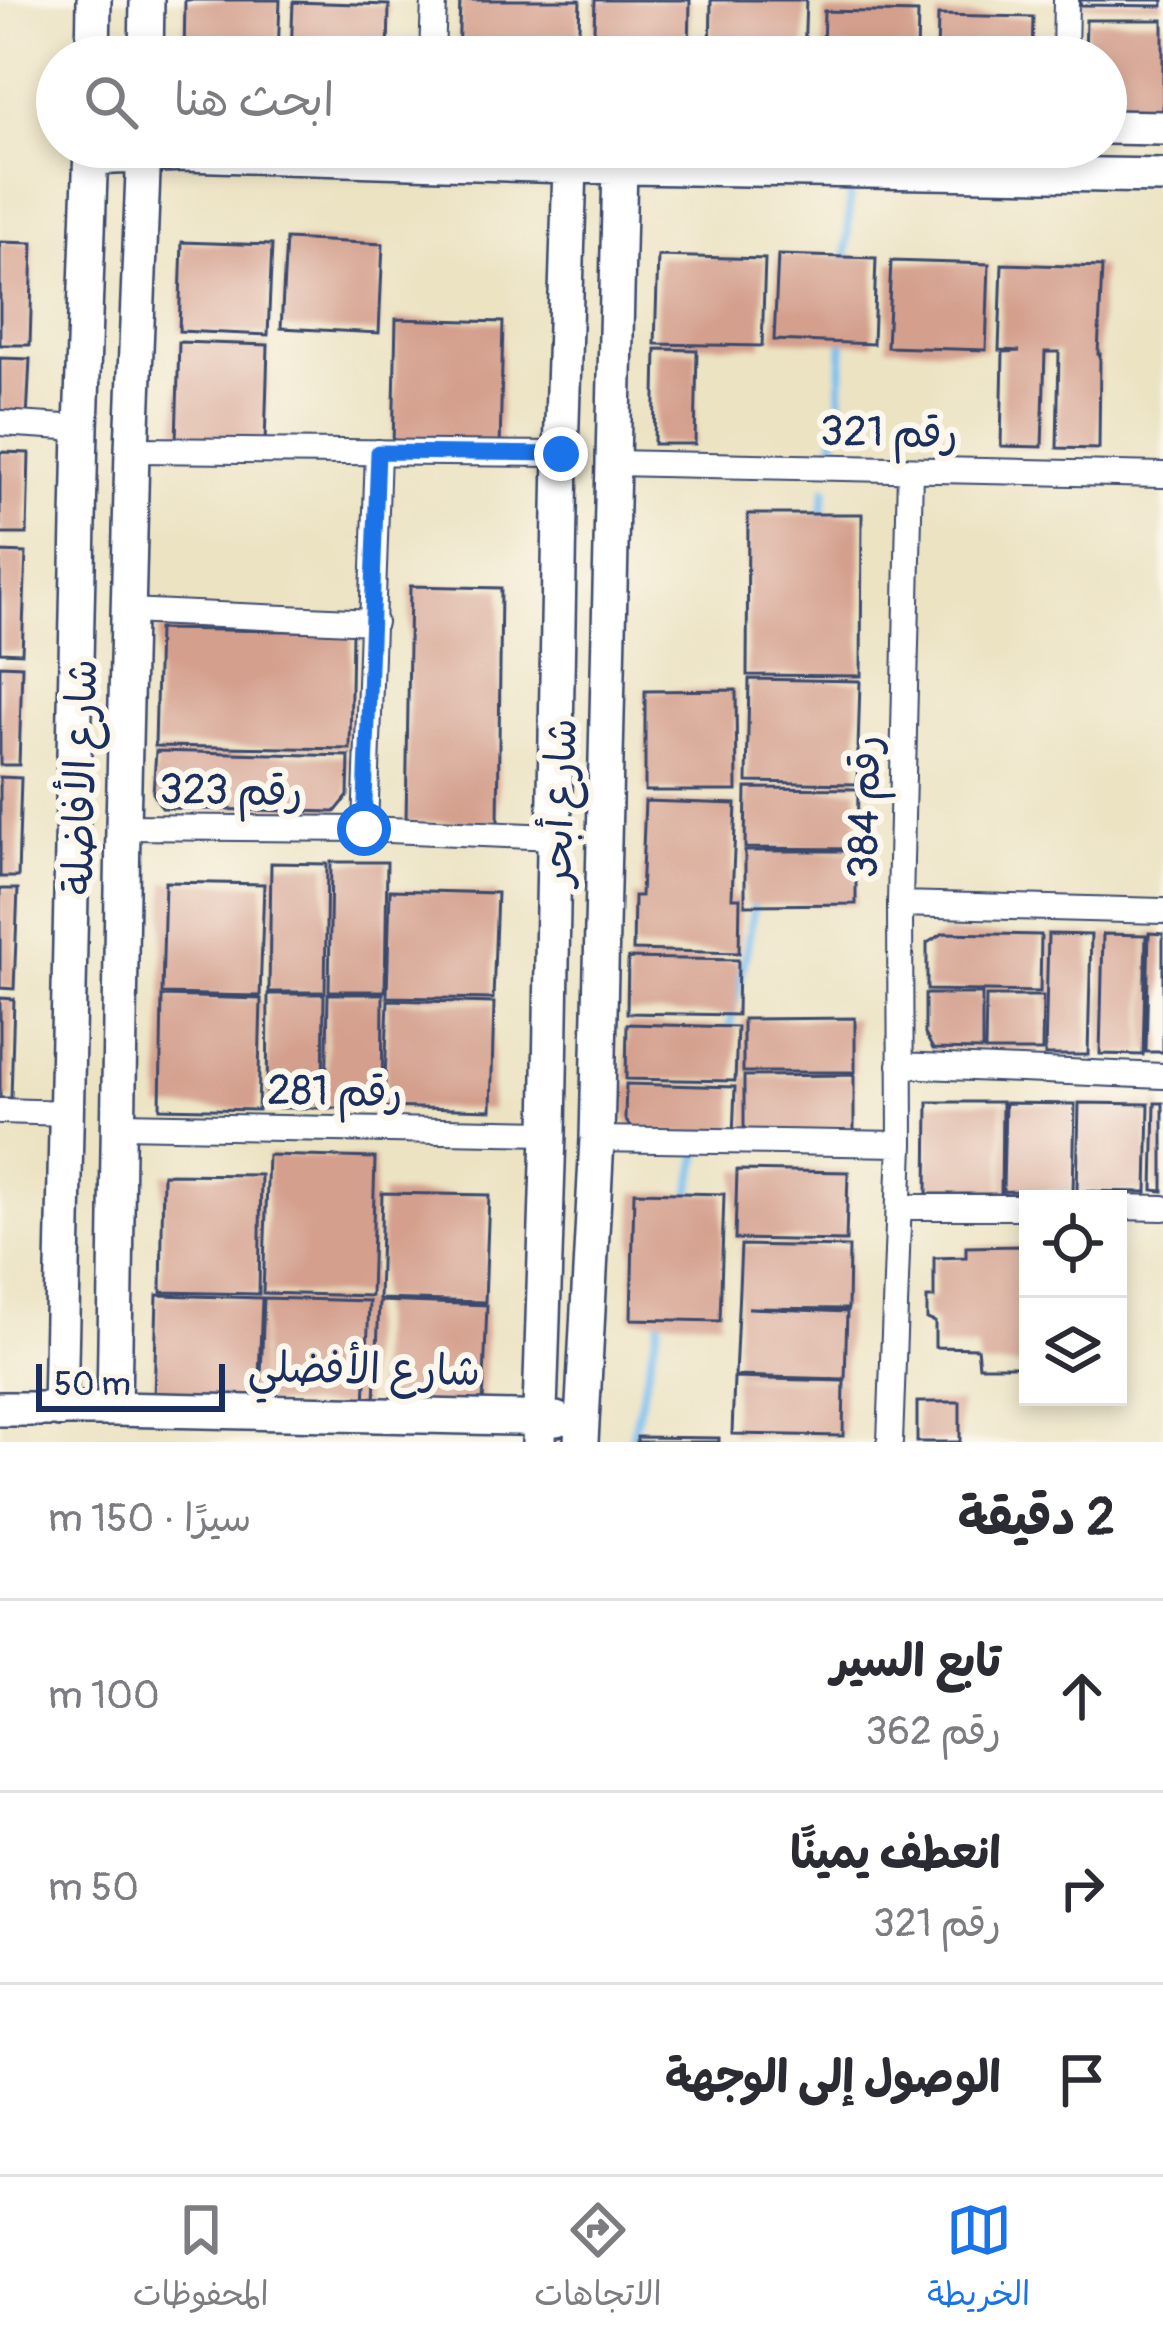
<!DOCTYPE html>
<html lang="ar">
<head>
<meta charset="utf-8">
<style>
	:root { --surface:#fff; --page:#f2f2f3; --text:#2b2b33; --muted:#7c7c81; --line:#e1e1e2; --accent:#1a73e8 }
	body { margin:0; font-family:Pangolin,"Playpen Sans Arabic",sans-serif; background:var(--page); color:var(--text); direction:rtl }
	.controls { position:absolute; right:36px; bottom:36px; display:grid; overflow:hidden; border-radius:0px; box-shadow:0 6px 18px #0003 }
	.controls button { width:108px; height:108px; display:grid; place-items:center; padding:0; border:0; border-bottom:3px solid var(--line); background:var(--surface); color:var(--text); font:60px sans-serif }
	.scale { position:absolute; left:36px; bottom:30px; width:189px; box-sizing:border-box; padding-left:12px; border:6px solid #1b2f5e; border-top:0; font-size:33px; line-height:42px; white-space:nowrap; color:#1b2f5e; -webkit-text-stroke:9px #fbf7ec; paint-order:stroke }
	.stop { position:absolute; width:36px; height:36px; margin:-27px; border:9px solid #1a73e8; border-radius:50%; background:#fff }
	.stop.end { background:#1a73e8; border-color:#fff; box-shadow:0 3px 12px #0008 }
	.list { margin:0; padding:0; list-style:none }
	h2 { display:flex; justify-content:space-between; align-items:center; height:156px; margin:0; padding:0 48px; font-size:51px }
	h2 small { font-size:39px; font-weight:400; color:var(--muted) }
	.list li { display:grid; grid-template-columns:78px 1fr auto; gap:36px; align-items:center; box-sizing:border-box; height:192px; padding:0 48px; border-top:3px solid var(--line) }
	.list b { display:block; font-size:45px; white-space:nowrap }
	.list p { margin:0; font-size:39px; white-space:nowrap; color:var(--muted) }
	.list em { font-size:39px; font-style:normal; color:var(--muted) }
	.icon { flex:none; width:66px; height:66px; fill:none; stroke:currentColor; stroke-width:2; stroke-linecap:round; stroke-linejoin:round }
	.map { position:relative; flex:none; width:1163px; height:1442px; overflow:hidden; direction:ltr }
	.search { position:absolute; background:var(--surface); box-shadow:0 6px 18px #0003; left:36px; right:36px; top:36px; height:132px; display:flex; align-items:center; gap:30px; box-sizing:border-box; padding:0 42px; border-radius:66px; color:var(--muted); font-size:45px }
	.sheet { height:732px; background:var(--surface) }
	nav { display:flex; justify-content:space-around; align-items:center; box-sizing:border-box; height:168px; border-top:3px solid var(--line); background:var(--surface); font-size:33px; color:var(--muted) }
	nav a { display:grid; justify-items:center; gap:6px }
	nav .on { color:var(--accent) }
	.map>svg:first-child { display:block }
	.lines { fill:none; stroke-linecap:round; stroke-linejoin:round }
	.stream { stroke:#78bff0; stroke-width:8 }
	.building { fill:#d49f8c }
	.street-casing { stroke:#3a4a6d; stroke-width:28 }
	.secondary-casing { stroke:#3a4a6d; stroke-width:38 }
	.street { stroke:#fff; stroke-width:24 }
	.secondary { stroke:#fff; stroke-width:33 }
	.route { stroke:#1a73e8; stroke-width:15 }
	.labels { text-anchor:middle; stroke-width:12; stroke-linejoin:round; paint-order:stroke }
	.street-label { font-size:42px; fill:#1b2f5e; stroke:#fbf7ec }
</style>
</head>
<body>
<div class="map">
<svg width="1163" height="1442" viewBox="0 0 1163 1442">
	<rect width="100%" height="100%" fill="#fbf7ec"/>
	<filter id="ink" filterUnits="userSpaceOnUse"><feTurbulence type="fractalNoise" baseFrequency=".00833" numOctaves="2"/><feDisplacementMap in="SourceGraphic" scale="24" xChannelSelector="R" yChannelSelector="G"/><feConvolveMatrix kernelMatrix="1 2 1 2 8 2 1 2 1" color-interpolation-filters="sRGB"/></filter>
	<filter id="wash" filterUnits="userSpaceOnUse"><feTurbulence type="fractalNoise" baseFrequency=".004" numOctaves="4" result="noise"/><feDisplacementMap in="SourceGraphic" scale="48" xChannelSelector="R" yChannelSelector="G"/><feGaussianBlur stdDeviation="2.7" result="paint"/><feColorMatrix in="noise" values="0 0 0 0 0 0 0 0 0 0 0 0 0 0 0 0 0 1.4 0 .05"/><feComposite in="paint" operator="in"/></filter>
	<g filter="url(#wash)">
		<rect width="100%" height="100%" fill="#ece3c3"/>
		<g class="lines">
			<path class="stream" d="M 846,265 L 851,178
				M 833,448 L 840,408 L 843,334
				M 820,523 L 826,489
				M 727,1037 L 745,958 L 755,899
				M 688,1201 L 701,1145
				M 631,1442 L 661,1314"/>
		</g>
		<g id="blocks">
			<path class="building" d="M 185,0 L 280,0 L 278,57 L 184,57 Z
				M 460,0 L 580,0 L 578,57 L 458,57 Z
				M 595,0 L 690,0 L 689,57 L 593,57 Z
				M 711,0 L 806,0 L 804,57 L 710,57 Z
				M 1080,0 L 1163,0 L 1163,6 L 1080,5 Z
				M 293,2 L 389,5 L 388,57 L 291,57 Z
				M 824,11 L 918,13 L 917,57 L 823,57 Z
				M 938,15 L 1033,17 L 1032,57 L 937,57 Z
				M 1086,20 L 1163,20 L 1163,116 L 1106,115 L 1106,57 L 1085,57 Z
				M 286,239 L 383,244 L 379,333 L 281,328 Z
				M 0,242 L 33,243 L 30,345 L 0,345 Z
				M 182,242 L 272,245 L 268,335 L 179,331 Z
				M 778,255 L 876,258 L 873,344 L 774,340 Z
				M 658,256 L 765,259 L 762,346 L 655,344 Z
				M 891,261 L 989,264 L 986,350 L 887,347 Z
				M 1002,264 L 1102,267 L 1098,354 L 1100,354 L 1099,449 L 1057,448 L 1059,352 L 1045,352 L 1042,447 L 1001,446 L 1003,352 L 1020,351 L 999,350 Z
				M 396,319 L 503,322 L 500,449 L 393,447 Z
				M 179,342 L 268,345 L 265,444 L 176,442 Z
				M 656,349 L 697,350 L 695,444 L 654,444 Z
				M 0,358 L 30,359 L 27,419 L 0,418 Z
				M 0,452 L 29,453 L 27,534 L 0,534 Z
				M 748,514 L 862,514 L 861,676 L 747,675 Z
				M 0,552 L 26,553 L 22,653 L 0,652 Z
				M 410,586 L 501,588 L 498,823 L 406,822 Z
				M 158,629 L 352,632 L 350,749 L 155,746 Z
				M 0,665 L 22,666 L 19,765 L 0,765 Z
				M 749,679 L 860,681 L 857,784 L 747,782 Z
				M 736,690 L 737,791 L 645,791 L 645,691 Z
				M 156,751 L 349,756 L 348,796 L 335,812 L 162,808 L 153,793 Z
				M 0,777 L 21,778 L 18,877 L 0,877 Z
				M 746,788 L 858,789 L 857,849 L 745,848 Z
				M 645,801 L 736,804 L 732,898 L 740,898 L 739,953 L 633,950 L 634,896 L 641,896 Z
				M 745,851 L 856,851 L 856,904 L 745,905 Z
				M 331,862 L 387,862 L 385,991 L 329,991 Z
				M 271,863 L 327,864 L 325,992 L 269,992 Z
				M 165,882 L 264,884 L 260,996 L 162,994 Z
				M 0,889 L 18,889 L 14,989 L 0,988 Z
				M 390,890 L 497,893 L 493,999 L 387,997 Z
				M 944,933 L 1041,935 L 1040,992 L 927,990 L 927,943 Z
				M 1149,933 L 1163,934 L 1163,1052 L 1146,1052 Z
				M 1048,934 L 1091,935 L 1088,1055 L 1045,1055 Z
				M 1103,934 L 1146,935 L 1143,1055 L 1100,1054 Z
				M 628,958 L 738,960 L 737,1015 L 627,1013 Z
				M 268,994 L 324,994 L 323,1108 L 267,1108 Z
				M 328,994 L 383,994 L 382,1108 L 326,1108 Z
				M 925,994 L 982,994 L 982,1050 L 933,1049 L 925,1034 Z
				M 162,996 L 261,999 L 258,1110 L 160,1108 Z
				M 986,996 L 1043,996 L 1042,1051 L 985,1051 Z
				M 0,998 L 14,999 L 11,1098 L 0,1098 Z
				M 388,1000 L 494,1003 L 491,1110 L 384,1107 Z
				M 855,1018 L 855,1072 L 743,1072 L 743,1019 Z
				M 627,1024 L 737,1027 L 735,1081 L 626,1079 Z
				M 854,1075 L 854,1135 L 744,1135 L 744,1076 Z
				M 626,1084 L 735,1087 L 733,1136 L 634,1132 L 625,1119 Z
				M 928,1102 L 1002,1102 L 1001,1194 L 927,1194 Z
				M 1005,1103 L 1075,1104 L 1073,1192 L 1003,1191 Z
				M 1079,1103 L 1149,1104 L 1147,1192 L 1077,1191 Z
				M 1155,1103 L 1163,1103 L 1163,1191 L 1153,1190 Z
				M 268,1155 L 375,1158 L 371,1296 L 263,1293 Z
				M 737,1170 L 848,1172 L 846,1241 L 735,1239 Z
				M 163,1174 L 261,1175 L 259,1294 L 161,1292 Z
				M 634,1192 L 724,1194 L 720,1321 L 631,1319 Z
				M 382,1193 L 489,1195 L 485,1302 L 379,1299 Z
				M 741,1245 L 849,1247 L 848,1309 L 748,1308 L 847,1312 L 845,1379 L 735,1376 Z
				M 1021,1246 L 1021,1255 L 1028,1255 L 1028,1344 L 1022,1344 L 1022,1366 L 979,1366 L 977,1348 L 935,1347 L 935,1322 L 927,1319 L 927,1298 L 934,1298 L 934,1258 L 966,1257 L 966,1247 Z
				M 157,1295 L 262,1298 L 258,1404 L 154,1400 Z
				M 264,1298 L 369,1301 L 365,1407 L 260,1403 Z
				M 379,1301 L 487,1305 L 483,1405 L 375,1401 Z
				M 734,1378 L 844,1381 L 843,1436 L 732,1434 Z
				M 917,1402 L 960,1402 L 960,1442 L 917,1442 Z
				M 637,1437 L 719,1438 L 719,1442 L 637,1442 Z"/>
		</g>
	</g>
	<g filter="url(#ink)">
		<use href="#blocks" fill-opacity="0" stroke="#3a4a6d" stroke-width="3"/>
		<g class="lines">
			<g class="street-casing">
				<path id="street" d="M 432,57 L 434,0
					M 1065,57 L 1066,0
					M 0,423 L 81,428
					M 132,450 L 561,454
					M 613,463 L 1163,475
					M 128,611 L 374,622
					M 123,827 L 365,829 L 554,837
					M 365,829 L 378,452
					M 900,904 L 1163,911
					M 900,1065 L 1163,1076
					M 0,1111 L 68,1113
					M 120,1125 L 549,1133
					M 597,1139 L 901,1144
					M 900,1207 L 1028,1207
					M 1118,1207 L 1163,1208
					M 890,1442 L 901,1144 L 900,904 L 910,471"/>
			</g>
			<g class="secondary-casing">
				<path id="secondary" d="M 93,57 L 94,0
					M 146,57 L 147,0
					M 1106,127 L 1163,128
					M 91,158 L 184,154 L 570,166 L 1163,176
					M 0,1409 L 114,1409 L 556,1419
					M 114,1409 L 123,827 L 132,450 L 144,147
					M 60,1410 L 81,428 L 91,147
					M 539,1442 L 549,1133 L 561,454 L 570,166
					M 581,1442 L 597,1139 L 620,165"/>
			</g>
			<use href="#street" class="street"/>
			<use href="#secondary" class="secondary"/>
		</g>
	</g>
	<g class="lines" filter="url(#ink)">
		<path class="route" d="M 364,829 L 378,452 L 561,454"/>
	</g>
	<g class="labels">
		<g class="street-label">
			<text transform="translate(889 431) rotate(1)" y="15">رقم 321</text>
			<text transform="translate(79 777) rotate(-89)" y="15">شارع الأفاضلة</text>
			<text transform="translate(231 789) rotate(1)" y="15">رقم 323</text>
			<text transform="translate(558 802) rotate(-88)" y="15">شارع أبحر</text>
			<text transform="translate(863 807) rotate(-89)" y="15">رقم 384</text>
			<text transform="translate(335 1090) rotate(1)" y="15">رقم 281</text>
			<text transform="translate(364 1368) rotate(1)" y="15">شارع الأفضلي</text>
		</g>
	</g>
</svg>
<div class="controls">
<button><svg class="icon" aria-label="locate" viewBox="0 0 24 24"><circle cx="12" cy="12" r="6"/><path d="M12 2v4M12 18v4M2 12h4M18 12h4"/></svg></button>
<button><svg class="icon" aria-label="layers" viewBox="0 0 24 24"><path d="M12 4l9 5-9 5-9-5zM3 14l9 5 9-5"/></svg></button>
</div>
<div class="scale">50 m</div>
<div class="stop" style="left:364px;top:829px"></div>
<div class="stop end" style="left:561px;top:454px"></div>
<div class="search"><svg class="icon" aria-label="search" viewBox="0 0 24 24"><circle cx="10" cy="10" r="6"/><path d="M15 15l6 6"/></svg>ابحث هنا</div>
</div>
<section class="sheet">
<h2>2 دقيقة<small>سيرًا · 150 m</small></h2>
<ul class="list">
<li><svg class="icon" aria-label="ahead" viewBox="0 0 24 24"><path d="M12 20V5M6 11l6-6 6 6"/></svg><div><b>تابع السير</b><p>رقم 362</p></div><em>100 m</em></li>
<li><svg class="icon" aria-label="right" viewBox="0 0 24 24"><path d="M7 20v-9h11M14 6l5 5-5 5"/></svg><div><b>انعطف يمينًا</b><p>رقم 321</p></div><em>50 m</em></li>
<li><svg class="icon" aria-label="arrive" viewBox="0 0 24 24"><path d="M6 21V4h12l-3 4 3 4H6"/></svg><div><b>الوصول إلى الوجهة</b></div></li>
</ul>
</section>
<nav>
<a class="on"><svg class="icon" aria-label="map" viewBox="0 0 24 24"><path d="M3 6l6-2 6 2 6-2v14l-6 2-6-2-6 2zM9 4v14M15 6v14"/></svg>الخريطة</a>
<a><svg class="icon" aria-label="directions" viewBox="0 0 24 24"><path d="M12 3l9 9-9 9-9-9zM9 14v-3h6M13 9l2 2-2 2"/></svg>الاتجاهات</a>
<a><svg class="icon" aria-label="saved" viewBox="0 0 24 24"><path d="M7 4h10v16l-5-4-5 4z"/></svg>المحفوظات</a>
</nav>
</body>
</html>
